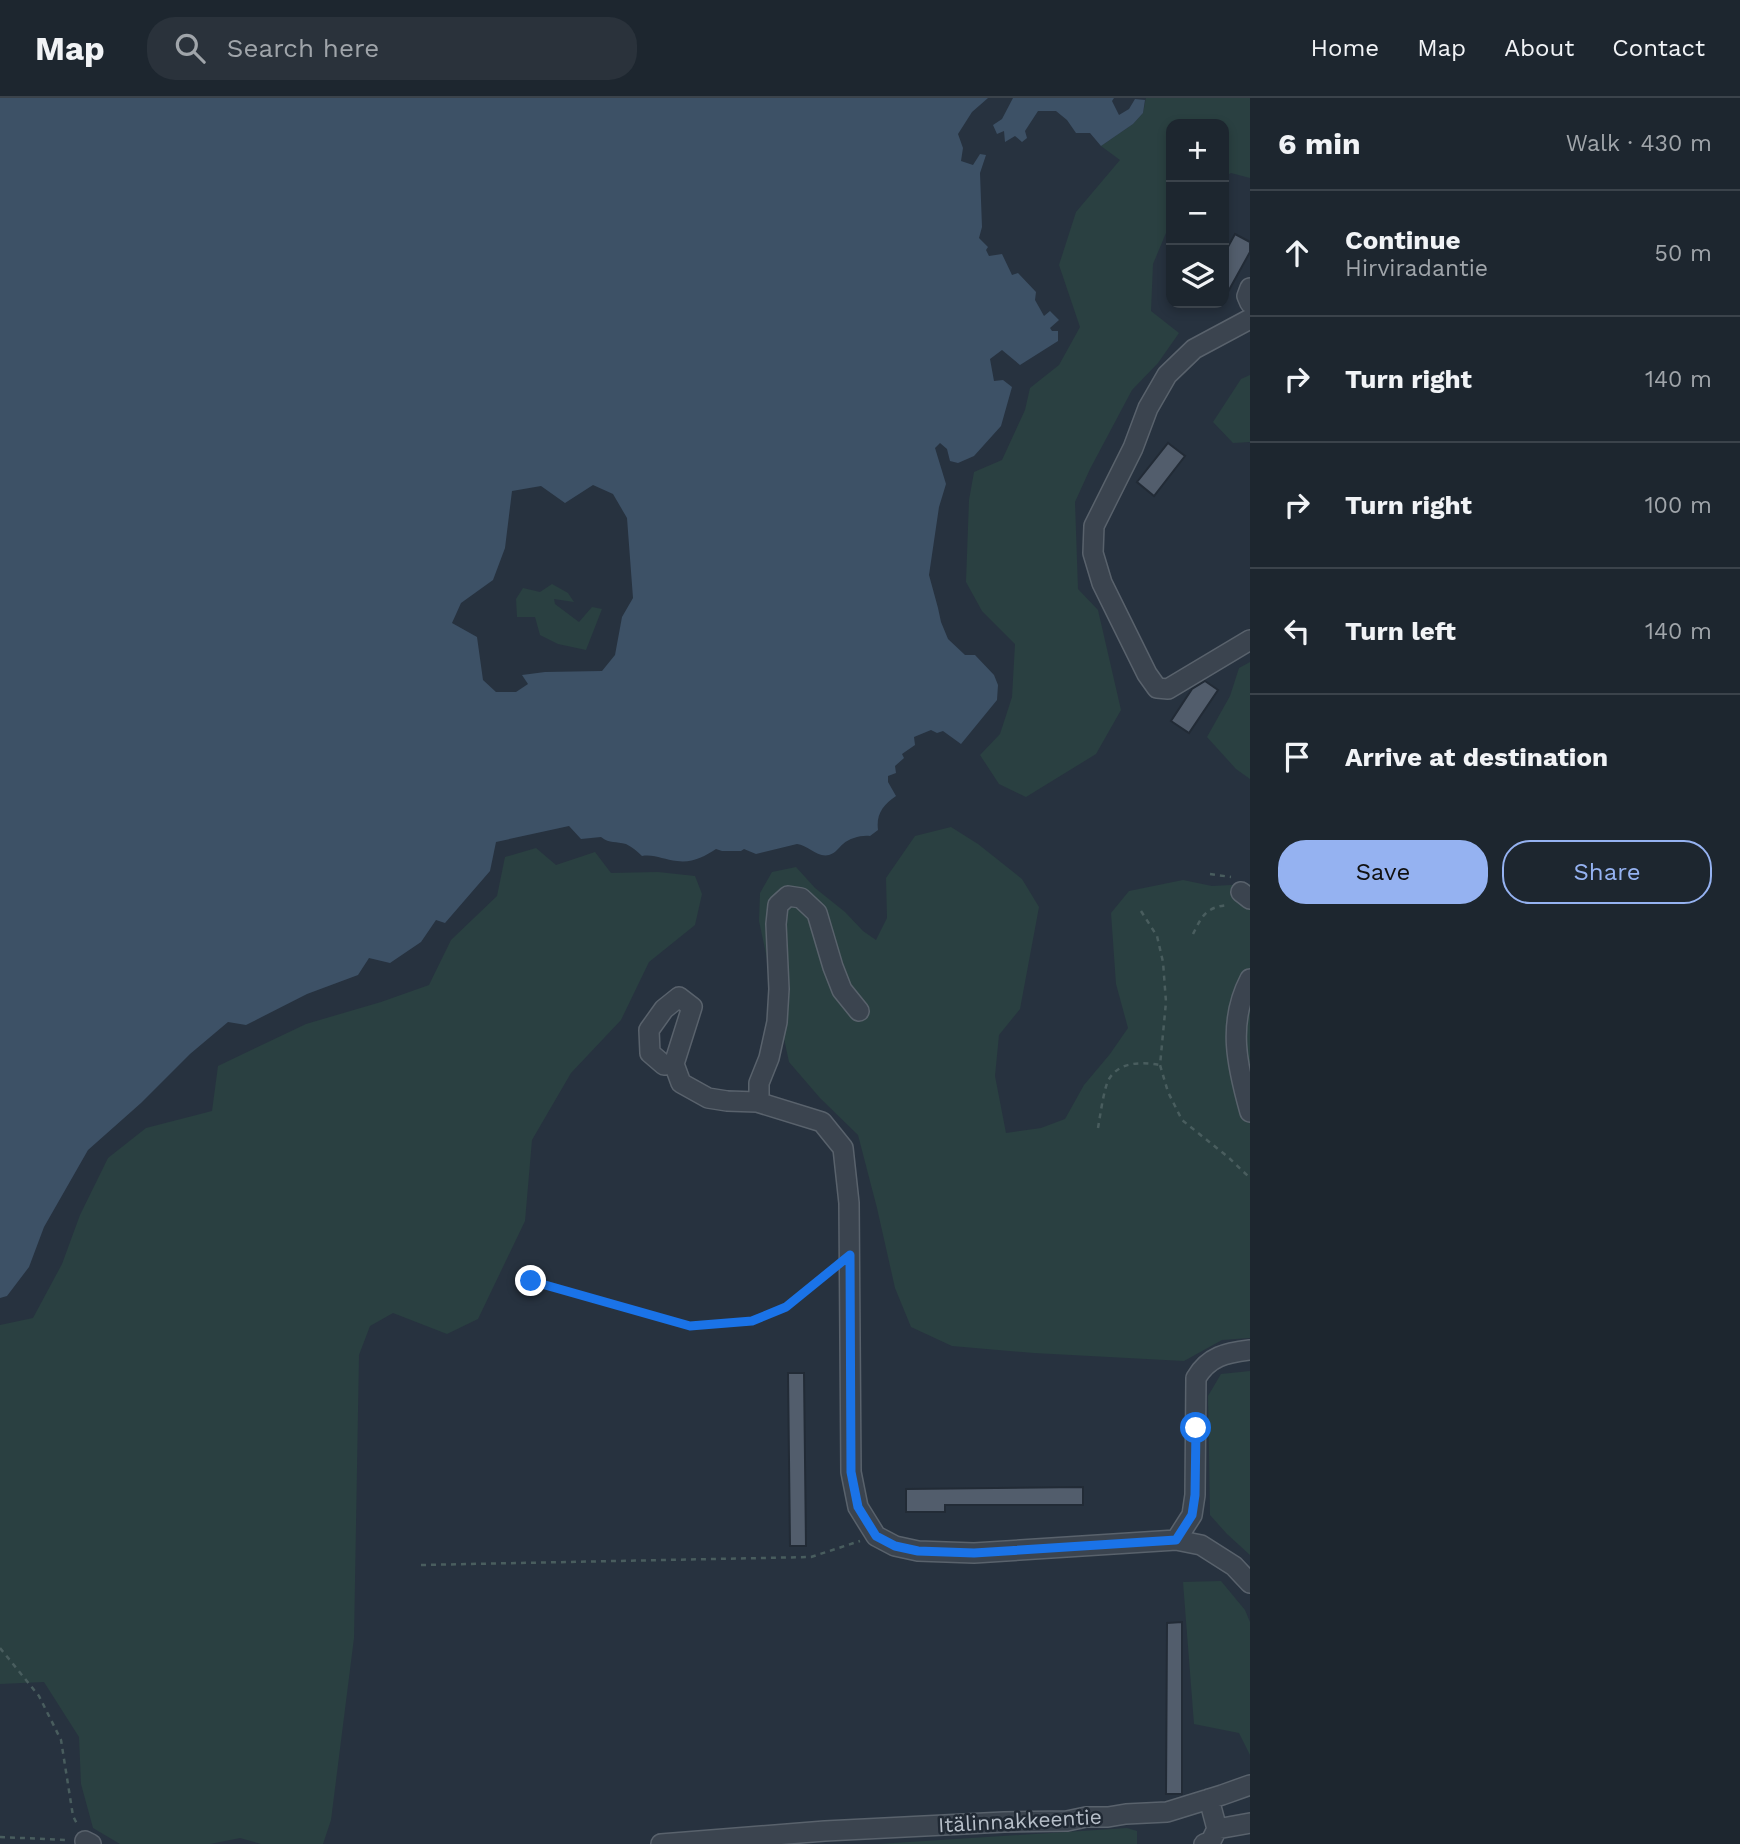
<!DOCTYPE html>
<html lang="en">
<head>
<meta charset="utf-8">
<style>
	:root { --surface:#1d262f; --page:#2a323b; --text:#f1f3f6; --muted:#a0a5aa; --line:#3b434b; --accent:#95b2f1 }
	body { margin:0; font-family:"Work Sans",sans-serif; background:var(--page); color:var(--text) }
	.controls { position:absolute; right:21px; top:21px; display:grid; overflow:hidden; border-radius:14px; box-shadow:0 4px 10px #0003 }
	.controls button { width:63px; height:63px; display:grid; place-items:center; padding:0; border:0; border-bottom:2px solid var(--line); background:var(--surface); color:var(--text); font:35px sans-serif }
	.stop { position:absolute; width:21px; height:21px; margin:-16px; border:5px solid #1a73e8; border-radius:50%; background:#fff }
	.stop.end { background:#1a73e8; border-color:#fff; box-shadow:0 2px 7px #0008 }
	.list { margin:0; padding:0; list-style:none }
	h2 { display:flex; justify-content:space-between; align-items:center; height:91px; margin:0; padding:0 28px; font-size:30px }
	h2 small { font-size:23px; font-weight:400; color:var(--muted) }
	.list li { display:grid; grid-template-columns:46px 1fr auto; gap:21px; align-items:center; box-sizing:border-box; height:126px; padding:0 28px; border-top:2px solid var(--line) }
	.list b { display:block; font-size:26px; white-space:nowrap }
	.list p { margin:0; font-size:23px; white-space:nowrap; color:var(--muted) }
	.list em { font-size:23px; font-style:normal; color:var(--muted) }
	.actions { display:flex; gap:14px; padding:21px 28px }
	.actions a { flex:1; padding:16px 0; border:2px solid var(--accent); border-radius:28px; text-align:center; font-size:24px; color:var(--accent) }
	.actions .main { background:var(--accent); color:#111 }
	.icon { flex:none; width:38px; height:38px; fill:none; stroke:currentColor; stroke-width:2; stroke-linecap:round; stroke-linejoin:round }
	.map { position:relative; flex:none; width:1250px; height:1746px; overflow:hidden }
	header { display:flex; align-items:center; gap:42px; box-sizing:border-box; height:98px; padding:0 35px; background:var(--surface); border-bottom:2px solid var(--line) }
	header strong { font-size:33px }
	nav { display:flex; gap:38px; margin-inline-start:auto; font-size:24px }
	.search { width:490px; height:63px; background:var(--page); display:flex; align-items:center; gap:18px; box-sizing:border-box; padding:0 24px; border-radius:28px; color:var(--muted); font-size:26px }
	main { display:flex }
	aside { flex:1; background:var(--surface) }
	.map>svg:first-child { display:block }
	.green { fill:#2a4041 }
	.water { fill:#3d5166; fill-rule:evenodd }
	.building { fill:#525d6c; stroke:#222b36; stroke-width:2 }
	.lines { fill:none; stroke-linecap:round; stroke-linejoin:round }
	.minor-casing { stroke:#59626c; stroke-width:22 }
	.path { stroke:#495d5e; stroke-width:2.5; stroke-dasharray:5 5; stroke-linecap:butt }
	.minor { stroke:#3b444f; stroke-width:19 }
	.route { stroke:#1a73e8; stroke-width:9 }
	.labels { text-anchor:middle; stroke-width:5; stroke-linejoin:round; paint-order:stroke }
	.street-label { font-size:21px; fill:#b7bfc9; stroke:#202934 }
</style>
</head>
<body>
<header>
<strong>Map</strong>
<div class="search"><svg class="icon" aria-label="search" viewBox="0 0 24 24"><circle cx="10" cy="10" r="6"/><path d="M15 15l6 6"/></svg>Search here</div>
<nav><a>Home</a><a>Map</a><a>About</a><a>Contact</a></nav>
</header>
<main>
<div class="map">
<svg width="1250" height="1746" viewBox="0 0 1250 1746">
	<rect width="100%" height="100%" fill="#27323f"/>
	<path class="green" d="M 1146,0 L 1250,0 L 1250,80 L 1231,75 L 1224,79 L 1224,26 L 1171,26 L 1171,123 L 1153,166 L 1151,213 L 1179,235 L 1158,265 L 1132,292 L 1090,371 L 1075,404 L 1078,491 L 1098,512 L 1121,612 L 1096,656 L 1026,699 L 999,686 L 980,657 L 1000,636 L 1012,599 L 1015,546 L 982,513 L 966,484 L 969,402 L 974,374 L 1002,362 L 1025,312 L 1030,290 L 1059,267 L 1080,229 L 1059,167 L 1076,114 L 1120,62 L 1101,48 L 1133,26 L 1143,15 Z
		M 1250,277 L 1250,344 L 1233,345 L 1213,324 L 1241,281 Z
		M 552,486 L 568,495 L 574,504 L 554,501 L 555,506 L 579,524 L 592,509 L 602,511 L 586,552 L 558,546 L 540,537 L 535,519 L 517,519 L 516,501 L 523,490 L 540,494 Z
		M 1250,564 L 1250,681 L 1236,671 L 1207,639 L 1230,598 L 1239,570 Z
		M 951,729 L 978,746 L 1022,781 L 1039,809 L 1020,911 L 999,937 L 995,978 L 1006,1035 L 1041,1030 L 1065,1021 L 1084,987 L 1110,956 L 1128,930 L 1116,886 L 1111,815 L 1129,793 L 1183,782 L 1212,788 L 1250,786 L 1250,1240 L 1222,1242 L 1184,1263 L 1034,1255 L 952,1248 L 911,1229 L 895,1190 L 877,1110 L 858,1037 L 820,1000 L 789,964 L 759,823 L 760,795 L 772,774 L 796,769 L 815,790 L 845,814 L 863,833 L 876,842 L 887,820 L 886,780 L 915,738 Z
		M 536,750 L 556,767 L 595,754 L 611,775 L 658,774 L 695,778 L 702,796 L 695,827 L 649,864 L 621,922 L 571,975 L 532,1042 L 525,1123 L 478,1221 L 447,1236 L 393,1215 L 370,1228 L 359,1257 L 354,1540 L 331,1722 L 323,1746 L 261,1746 L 240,1740 L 210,1746 L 120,1746 L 93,1730 L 81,1686 L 79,1639 L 44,1584 L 0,1586 L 0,1227 L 33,1220 L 62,1166 L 80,1117 L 108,1060 L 146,1030 L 212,1013 L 218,968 L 306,926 L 381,904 L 429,887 L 451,842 L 497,798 L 505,759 Z
		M 1250,1273 L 1250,1457 L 1227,1436 L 1210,1417 L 1208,1298 L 1221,1276 Z
		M 1221,1483 L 1245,1512 L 1250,1524 L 1250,1657 L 1239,1635 L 1194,1626 L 1183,1484 Z
		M 1127,1730 L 1137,1733 L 1137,1746 L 878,1746 Z"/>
	<path class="water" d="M 0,0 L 988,0 L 972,14 L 958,36 L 963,50 L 961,63 L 973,67 L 980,56 L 986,57 L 980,75 L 982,129 L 979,140 L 988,149 L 986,152 L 989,158 L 1002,156 L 1012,177 L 1018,175 L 1036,194 L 1035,202 L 1044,218 L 1050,213 L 1059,222 L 1050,230 L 1052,233 L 1058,233 L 1058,243 L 1020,267 L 1002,252 L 990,261 L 994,283 L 1003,282 L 1012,289 L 1001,328 L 974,358 L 958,365 L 950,363 L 947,351 L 940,345 L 935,350 L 946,386 L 939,409 L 929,477 L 938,510 L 941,524 L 948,541 L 965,557 L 975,557 L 994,577 L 998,587 L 997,602 L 961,646 L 943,633 L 937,635 L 931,632 L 914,639 L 915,647 L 902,656 L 904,660 L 895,668 L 896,675 L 888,678 L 888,684 L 896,698 C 883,707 876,716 878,732 L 870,738 C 861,737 850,740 843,746 C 838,750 836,755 829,757 C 817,760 808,747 797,746 L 756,756 L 744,751 L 741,753 L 722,753 L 716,751 C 704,759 692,765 677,763 C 664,762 655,756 642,758 C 637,753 632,749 626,746 C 616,743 610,746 601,739 L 581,741 L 569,728 L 496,744 L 490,773 L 445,825 L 436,822 L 421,844 L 390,865 L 369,860 L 358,877 L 307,896 L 246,927 L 228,924 L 190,956 L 141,1005 L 88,1052 L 44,1129 L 29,1169 L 7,1198 L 0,1200 ZM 593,387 L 613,396 L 627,420 L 633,500 L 622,519 L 615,557 L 602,573 L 545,574 L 522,577 L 528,586 L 516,594 L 496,594 L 483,582 L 477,539 L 452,525 L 461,505 L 493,482 L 505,450 L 512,393 L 541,388 L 565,405 Z
		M 1013,0 L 1114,0 L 1112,3 L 1119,17 L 1129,11 L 1135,1 L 1145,2 L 1143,15 L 1133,26 L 1101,48 L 1090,35 L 1076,35 L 1067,22 L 1056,13 L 1038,13 L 1025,33 L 1027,40 L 1022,44 L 1015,38 L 1005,44 L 1004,33 L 997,36 L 993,27 L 1002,21 Z"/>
	<path class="building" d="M 1235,136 L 1250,144 L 1250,154 L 1224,201 L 1224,156 Z
		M 1168,345 L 1185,358 L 1154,398 L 1137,384 Z
		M 1205,583 L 1218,592 L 1189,635 L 1171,623 L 1192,591 Z
		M 788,1275 L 804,1275 L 806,1448 L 790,1448 Z
		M 1083,1389 L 1083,1407 L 945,1407 L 945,1414 L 906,1414 L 906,1391 Z
		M 1182,1524 L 1182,1696 L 1166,1696 L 1167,1525 Z"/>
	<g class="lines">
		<g class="minor-casing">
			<path id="minor" d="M 1250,190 L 1247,198 L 1250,205
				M 1250,221 L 1194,251 L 1167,277 L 1148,310 L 1133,350 L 1094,428 L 1093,455 L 1102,485 L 1147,576 L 1157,590 L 1168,591 L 1250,542
				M 1241,794 L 1250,801
				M 1250,881 C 1227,925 1237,968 1250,1014
				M 859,913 L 842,892 L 833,869 L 817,815 L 801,800 L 788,798 L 778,807 L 776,826 L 779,891 L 777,924 L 769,960 L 759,985 L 759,1000 L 757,1004 L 822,1024 L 843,1050 L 849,1105 L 851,1374 L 858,1409 L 876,1438 L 895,1448 L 918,1453 L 974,1455 L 1176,1442 L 1201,1447 L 1234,1468 L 1250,1485
				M 674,966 L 664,967 L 650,955 L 649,932 L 664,911 L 679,899 L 692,909 L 674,966 L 681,985 L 708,1000 L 727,1003 L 757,1004
				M 1176,1442 L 1192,1417 L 1195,1397 L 1196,1280 C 1209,1258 1226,1255 1250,1252
				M 1217,1731 L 1250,1725
				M 85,1743 L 91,1746
				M 661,1746 L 825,1733 L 1004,1724 L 1067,1723 L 1086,1719 L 1108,1719 L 1126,1716 L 1167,1714 L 1222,1697 L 1250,1687
				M 1204,1746 L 1211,1743 L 1217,1731 L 1209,1701"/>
		</g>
		<path class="path" d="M 1210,776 L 1231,779
			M 1141,813 L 1157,838 L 1163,864 L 1166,904 L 1160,967 L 1168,994 L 1182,1022 L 1228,1059 L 1250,1080
			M 1193,836 C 1202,818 1206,809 1228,807
			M 1098,1030 C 1100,1019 1104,989 1109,981 C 1120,963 1142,964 1160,967
			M 531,1183 L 690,1229 L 752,1223 L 786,1209 L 831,1173
			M 421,1467 L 811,1459 L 860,1443
			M 0,1550 L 39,1598 L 61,1642 L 73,1718 L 78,1728
			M 0,1739 L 67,1742"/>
		<use href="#minor" class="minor"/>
	</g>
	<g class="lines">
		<path class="route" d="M 531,1183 L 690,1228 L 752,1223 L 786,1209 L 850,1157 L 851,1374 L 858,1409 L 876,1438 L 895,1448 L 918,1453 L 974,1455 L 1176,1442 L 1192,1417 L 1195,1397 L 1196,1330"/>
	</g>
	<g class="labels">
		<g class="street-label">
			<text transform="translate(1020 1723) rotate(-3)" y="7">Itälinnakkeentie</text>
		</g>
	</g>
</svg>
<div class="controls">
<button>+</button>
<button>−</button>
<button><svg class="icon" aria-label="layers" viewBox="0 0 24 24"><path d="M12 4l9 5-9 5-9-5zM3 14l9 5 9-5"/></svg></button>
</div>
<div class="stop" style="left:1196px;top:1330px"></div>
<div class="stop end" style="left:531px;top:1183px"></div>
</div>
<aside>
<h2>6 min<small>Walk · 430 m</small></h2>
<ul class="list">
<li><svg class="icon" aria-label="ahead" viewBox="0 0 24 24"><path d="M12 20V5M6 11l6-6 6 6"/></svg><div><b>Continue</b><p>Hirviradantie</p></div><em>50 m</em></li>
<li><svg class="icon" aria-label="right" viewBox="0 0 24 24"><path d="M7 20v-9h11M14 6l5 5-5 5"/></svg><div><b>Turn right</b></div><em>140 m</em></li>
<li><svg class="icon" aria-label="right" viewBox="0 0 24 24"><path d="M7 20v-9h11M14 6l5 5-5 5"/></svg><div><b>Turn right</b></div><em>100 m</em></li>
<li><svg class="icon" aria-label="left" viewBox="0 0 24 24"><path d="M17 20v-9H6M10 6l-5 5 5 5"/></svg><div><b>Turn left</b></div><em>140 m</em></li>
<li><svg class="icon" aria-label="arrive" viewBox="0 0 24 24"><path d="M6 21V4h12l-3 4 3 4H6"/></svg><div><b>Arrive at destination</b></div></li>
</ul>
<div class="actions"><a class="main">Save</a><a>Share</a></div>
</aside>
</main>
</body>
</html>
